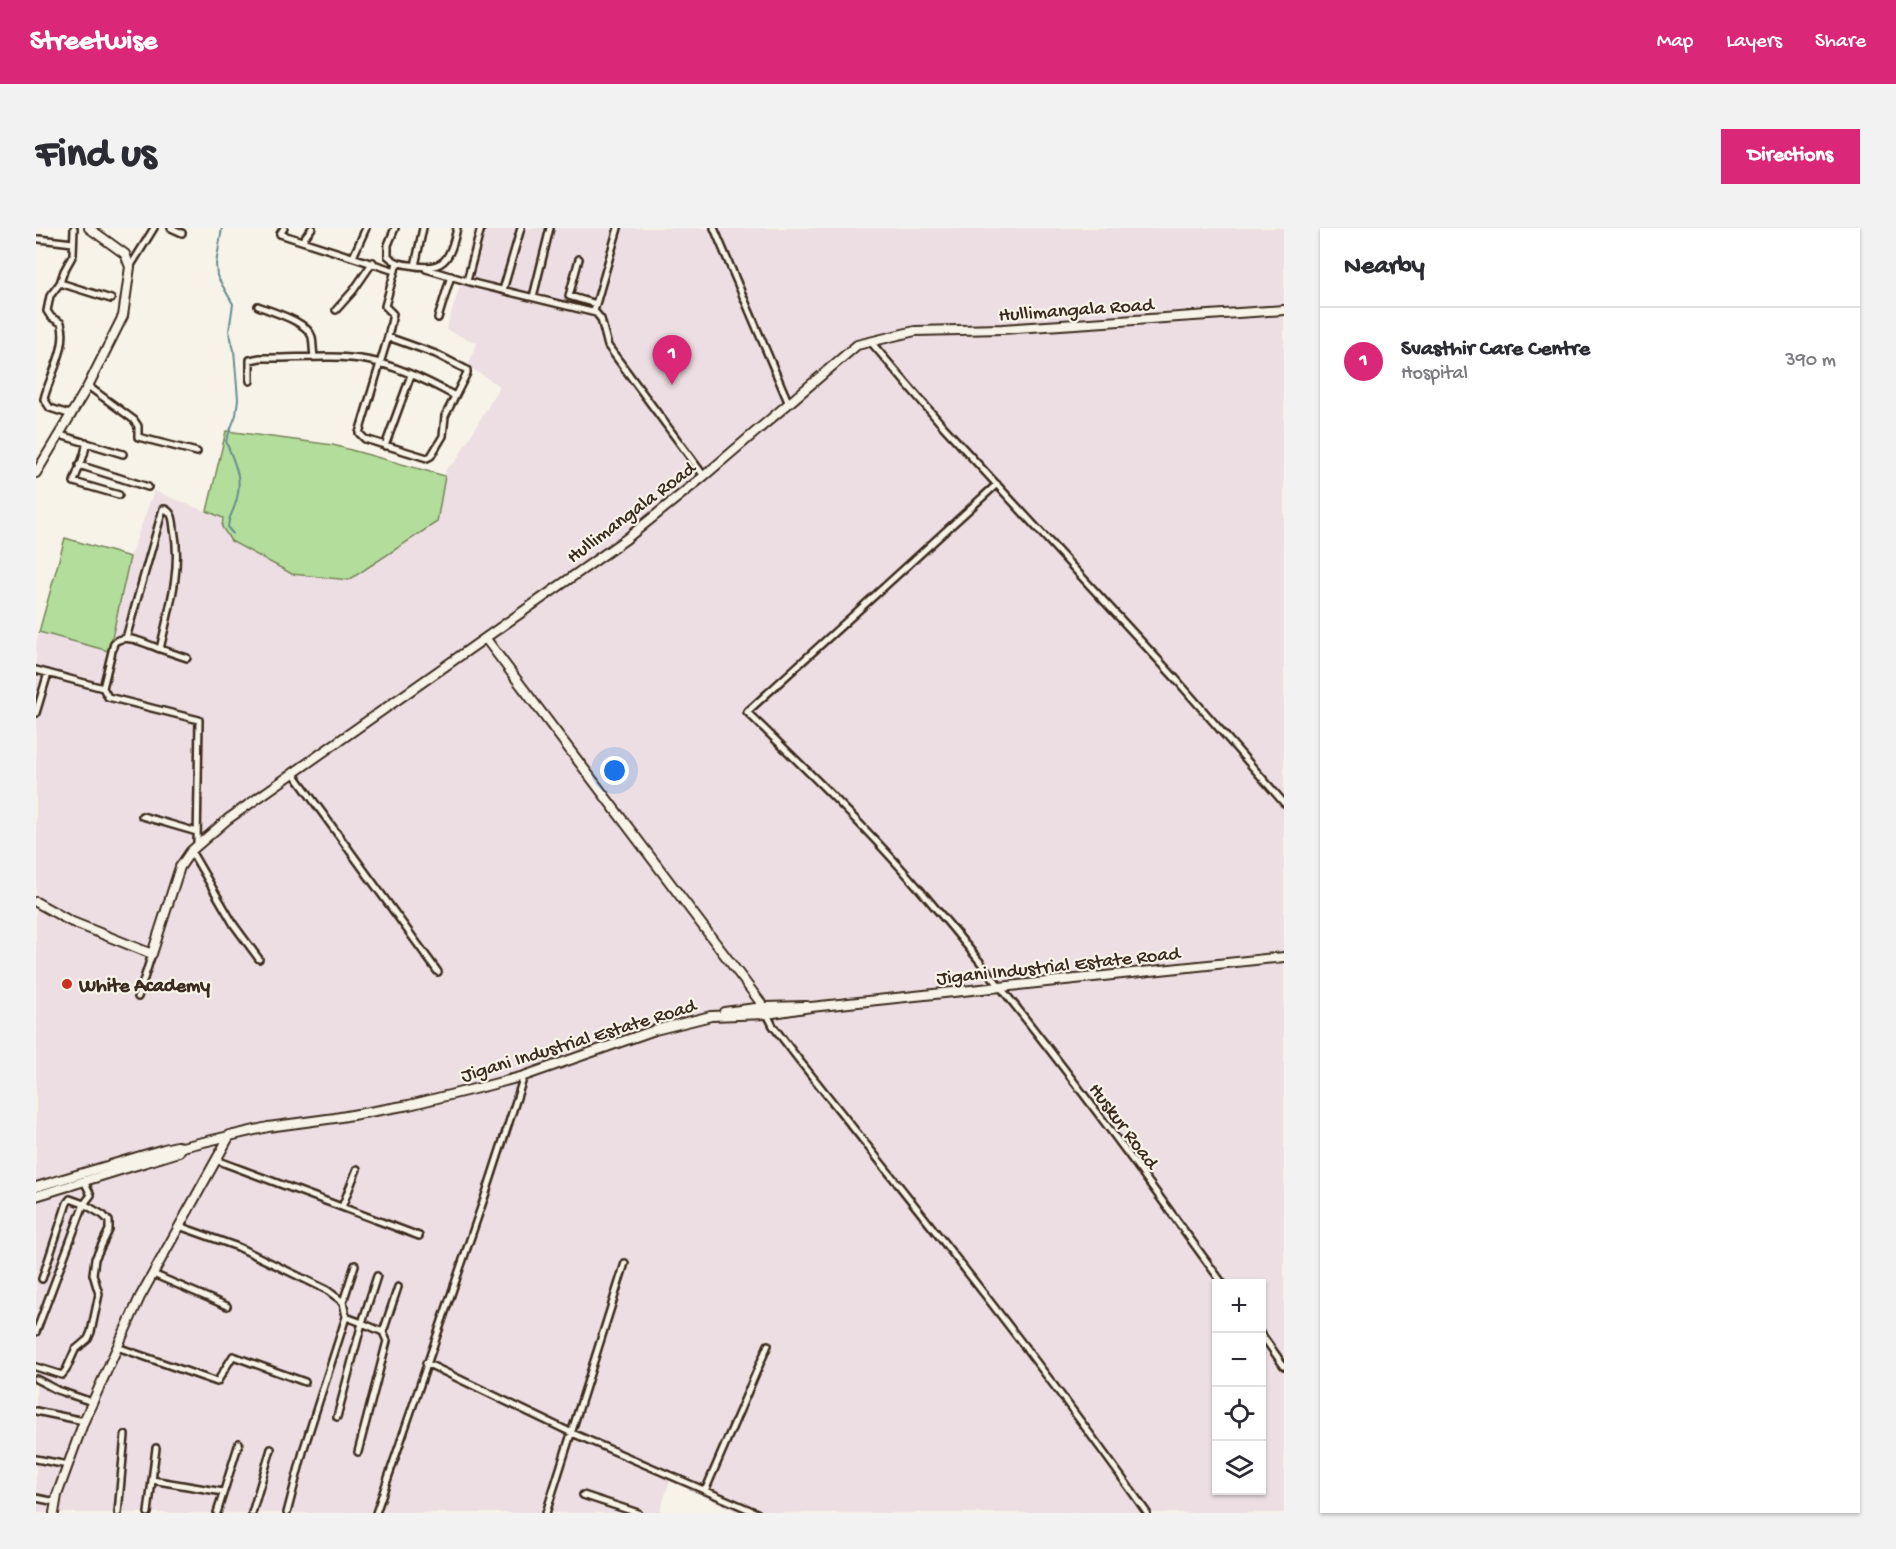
<!DOCTYPE html>
<html lang="en">
<head>
<meta charset="utf-8">
<style>
	:root { --surface:#fff; --page:#f2f2f3; --text:#2b2b33; --muted:#7c7c81; --line:#e1e1e2; --accent:#db2777 }
	body { margin:0; font-family:"Gochi Hand",sans-serif; background:var(--page); color:var(--text) }
	.controls { position:absolute; right:18px; bottom:18px; display:grid; overflow:hidden; border-radius:0px; box-shadow:0 2px 4px #0004 }
	.controls button { width:54px; height:54px; display:grid; place-items:center; padding:0; border:0; border-bottom:2px solid var(--line); background:var(--surface); color:var(--text); font:30px sans-serif }
	.you { position:absolute; left:579px; top:543px; width:21px; height:21px; margin:-15px; border:4px solid #fff; border-radius:50%; background:#1a73e8; box-shadow:0 0 0 9px #1a73e833 }
	.badge { display:grid; place-items:center; width:39px; height:39px; border-radius:50%; background:var(--accent); color:#fff; font-size:20px; font-weight:700 }
	.pin { position:absolute; translate:-50% -50px; filter:drop-shadow(0 2px 3px #0008) }
	.pin::after { content:''; position:absolute; top:32px; width:21px; height:18px; background:inherit; clip-path:polygon(0 0,100% 0,50% 100%) }
	.list { margin:0; padding:0; list-style:none }
	h2 { display:flex; justify-content:space-between; align-items:center; height:78px; margin:0; padding:0 24px; font-size:26px }
	h2 small { font-size:20px; font-weight:400; color:var(--muted) }
	.list li { display:grid; grid-template-columns:39px 1fr auto; gap:18px; align-items:center; box-sizing:border-box; height:108px; padding:0 24px; border-top:2px solid var(--line) }
	.list b { display:block; font-size:22px; white-space:nowrap }
	.list p { margin:0; font-size:20px; white-space:nowrap; color:var(--muted) }
	.list em { font-size:20px; font-style:normal; color:var(--muted) }
	.icon { flex:none; width:33px; height:33px; fill:none; stroke:currentColor; stroke-width:2; stroke-linecap:round; stroke-linejoin:round }
	.map { position:relative; flex:none; width:1248px; height:1285px; overflow:hidden; border-radius:0px }
	header { display:flex; align-items:center; gap:36px; box-sizing:border-box; height:84px; padding:0 30px; background:var(--accent); color:#fff }
	header strong { font-size:28px }
	nav { display:flex; gap:33px; margin-inline-start:auto; font-size:21px }
	.intro { display:flex; align-items:center; justify-content:space-between; box-sizing:border-box; height:144px; padding:0 36px }
	h1 { margin:0; font-size:42px }
	.button { padding:15px 27px; border-radius:0px; background:var(--accent); color:#fff; font-size:21px; font-weight:700 }
	main { display:flex; gap:36px; padding:0 36px }
	aside { flex:1; background:var(--surface); border-radius:0px; box-shadow:0 2px 4px #0004 }
	.map>svg:first-child { display:block }
	.built { fill:#ecdee2; fill-rule:evenodd }
	.green { fill:#b3dd9a; stroke:#77845c; stroke-width:1.5 }
	.lines { fill:none; stroke-linecap:round; stroke-linejoin:round }
	.stream { stroke:#668d93; stroke-width:2 }
	.street-casing { stroke:#3b2a1e; stroke-width:10 }
	.secondary-casing { stroke:#3b2a1e; stroke-width:12 }
	.street { stroke:#f7f3e8; stroke-width:5 }
	.secondary { stroke:#f7f3e8; stroke-width:8 }
	.poi-dot { fill:#c8321e; stroke:#f7f3e8; stroke-width:2 }
	.labels { text-anchor:middle; stroke-width:4.5; stroke-linejoin:round; paint-order:stroke }
	.street-label { font-size:20px; fill:#3b2a1e; stroke:#f7f3e8 }
	.poi-label { font-size:20px; font-weight:bold; fill:#3b2a1e; stroke:#f7f3e8; text-anchor:start }
</style>
</head>
<body>
<header>
<strong>Streetwise</strong>
<nav><a>Map</a><a>Layers</a><a>Share</a></nav>
</header>
<div class="intro"><h1>Find us</h1><a class="button">Directions</a></div>
<main>
<div class="map">
<svg width="1248" height="1285" viewBox="0 0 1248 1285">
	<rect width="100%" height="100%" fill="#f7f3e8"/>
	<filter id="ink" filterUnits="userSpaceOnUse"><feTurbulence type="fractalNoise" baseFrequency=".0167" numOctaves="2"/><feDisplacementMap in="SourceGraphic" scale="12" xChannelSelector="R" yChannelSelector="G"/><feConvolveMatrix kernelMatrix="1 2 1 2 8 2 1 2 1" color-interpolation-filters="sRGB"/></filter>
	<g filter="url(#ink)">
		<path class="built" d="M 438,0 L 1248,0 L 1248,1285 L 704,1285 L 634,1253 L 623,1285 L 0,1285 L 0,415 L 3,404 L 73,423 L 94,329 L 118,263 L 187,290 L 195,313 L 256,346 L 313,352 L 401,294 L 410,241 L 420,233 L 464,158 L 432,138 L 441,115 L 410,102 L 423,61 ZM 1180,1056 L 1226,1056 L 1226,1262 L 1180,1262 Z"/>
		<path class="green" d="M 190,203 L 297,217 L 409,248 L 401,294 L 313,352 L 256,346 L 195,313 L 186,299 L 187,290 L 171,283 Z
			M 29,310 L 94,329 L 73,423 L 3,404 Z"/>
		<g class="lines">
			<path class="stream" d="M 186,0 L 180,36 L 181,48 L 197,76 L 193,103 L 198,122 L 202,171 L 200,187 L 190,213 C 199,238 208,250 199,277 C 196,286 192,290 192,300 L 197,306"/>
			<g class="street-casing">
				<path id="street" d="M 38,0 L 37,27 L 28,43 L 24,55 L 75,71
					M 135,0 L 146,5
					M 248,0 L 244,6 L 359,43
					M 359,0 L 352,17 L 352,28 C 359,35 365,36 374,37 C 408,44 414,32 421,0
					M 678,0 L 753,176
					M 3,11 L 37,15
					M 266,13 L 276,0
					M 317,29 L 330,0
					M 543,31 L 533,68 L 560,76
					M 379,38 L 387,0
					M 94,39 L 118,0
					M 390,41 L 441,56 L 560,85 L 565,91 L 572,118 L 668,248
					M 431,53 L 445,0
					M 24,55 L 14,68 L 11,83 L 15,89 L 25,95 C 33,118 13,149 8,171 L 14,180 L 36,187
					M 467,62 L 485,0
					M 497,69 L 514,0
					M 222,78 C 236,84 271,93 276,109 C 277,115 277,122 278,129
					M 300,82 L 317,63 L 337,34
					M 558,83 L 582,0
					M 402,90 L 415,48
					M 352,109 L 400,126 L 431,142 L 431,145 L 409,188 L 407,208 L 395,228 L 391,230 L 329,211 L 323,205 L 352,109 L 357,86 L 349,78 L 361,35
					M 834,113 L 906,197 L 1139,450 L 1248,575
					M 214,153 L 214,132 L 224,130 C 259,131 295,126 330,132 C 360,137 392,153 419,168
					M 52,158 L 98,192 L 102,198 L 102,209 L 161,224
					M 24,207 L 87,226
					M 50,214 C 51,226 41,242 38,254 L 83,267
					M 349,218 L 375,147
					M 43,237 L 112,259
					M 961,256 L 711,484 C 773,544 835,604 891,670 C 996,793 1092,925 1187,1056
					M 124,421 L 151,430
					M 0,442 L 67,460 L 72,469 L 163,492 L 161,617
					M 67,460 L 78,415 C 89,404 110,416 124,421 C 133,381 146,341 138,301 C 137,292 137,285 129,281 L 127,281 L 90,410
					M 0,485 L 12,445
					M 258,546 L 402,744
					M 106,588 L 161,604
					M 155,623 L 198,697 L 223,731
					M 102,769 L 116,726
					M 731,786 L 737,798 L 763,832 C 882,981 1001,1129 1111,1285
					M 180,932 L 383,1008
					M 306,979 L 321,941
					M 143,998 L 202,1019 L 291,1062 L 307,1074 L 310,1089 L 268,1220 L 251,1285
					M 117,1046 L 191,1078
					M 307,1074 L 319,1037
					M 0,1104 L 48,976 L 34,971 L 31,975 L 6,1051
					M 347,1104 L 362,1059
					M 1226,1107 L 1248,1138
					M 81,1119 L 181,1154 L 197,1128 L 269,1154
					M 390,1135 L 536,1205 L 721,1285
					M 0,1139 L 26,1147 L 30,1142 L 39,1122 L 52,1111 L 55,1104 L 63,1066 L 57,1046 L 59,1031 L 73,1002 L 73,993 L 67,987 L 48,976 L 55,967 L 48,953
					M 0,1151 L 21,1162 L 56,1174
					M 0,1183 L 48,1193
					M 301,1189 L 326,1095 L 310,1089
					M 322,1224 L 351,1113 L 347,1104 L 326,1095 L 341,1048
					M 0,1231 L 32,1237
					M 116,1252 L 187,1264
					M 669,1263 L 732,1117
					M 547,1267 L 602,1285
					M 0,1270 L 20,1274
					M 82,1285 L 89,1207
					M 112,1285 L 120,1220
					M 181,1285 L 203,1215
					M 216,1285 L 235,1221
					M 340,1285 L 451,962 L 488,848
					M 510,1285 L 589,1035"/>
			</g>
			<g class="secondary-casing">
				<path id="secondary" d="M 0,245 L 52,158 L 87,88 L 94,39 L 89,26 L 53,0
					M 450,411 L 728,779
					M 0,674 L 34,693 L 116,726 L 144,639 L 155,623 L 192,591 L 590,311 L 668,248 L 821,117 L 879,103 L 966,101 L 1248,82
					M 688,784 L 728,779 L 771,778
					M 0,959 L 128,921 L 141,918 L 146,919
					M 0,968 L 143,924 L 146,919 L 232,899 L 299,890 L 373,877 L 450,858 L 488,848 L 619,802 L 675,788 L 731,786 L 775,779 L 1248,729
					M 18,1285 L 21,1267 L 48,1193 L 104,1069 L 194,907"/>
			</g>
			<use href="#street" class="street"/>
			<use href="#secondary" class="secondary"/>
		</g>
	</g>
	<circle class="poi-dot" cx="31" cy="756" r="6"/>
	<g class="labels">
		<g class="street-label">
			<text transform="translate(1040 80) rotate(-4)" y="7">Hullimangala Road</text>
			<text transform="translate(594 283) rotate(-37)" y="7">Hullimangala Road</text>
			<text transform="translate(1022 736) rotate(-6)" y="7">Jigani Industrial Estate Road</text>
			<text transform="translate(542 811) rotate(-17)" y="7">Jigani Industrial Estate Road</text>
			<text transform="translate(1089 897) rotate(53)" y="7">Huskur Road</text>
		</g>
		<g class="poi-label">
			<text x="43" y="763">White Academy</text>
		</g>
	</g>
</svg>
<div class="controls">
<button>+</button>
<button>−</button>
<button><svg class="icon" aria-label="locate" viewBox="0 0 24 24"><circle cx="12" cy="12" r="6"/><path d="M12 2v4M12 18v4M2 12h4M18 12h4"/></svg></button>
<button><svg class="icon" aria-label="layers" viewBox="0 0 24 24"><path d="M12 4l9 5-9 5-9-5zM3 14l9 5 9-5"/></svg></button>
</div>
<div class="you"></div>
<div class="pin badge" style="left:636px;top:157px">1</div>
</div>
<aside>
<h2>Nearby<small></small></h2>
<ul class="list">
<li><span class="badge">1</span><div><b>Svasthir Care Centre</b><p>Hospital</p></div><em>390 m</em></li>
</ul>
</aside>
</main>
</body>
</html>
